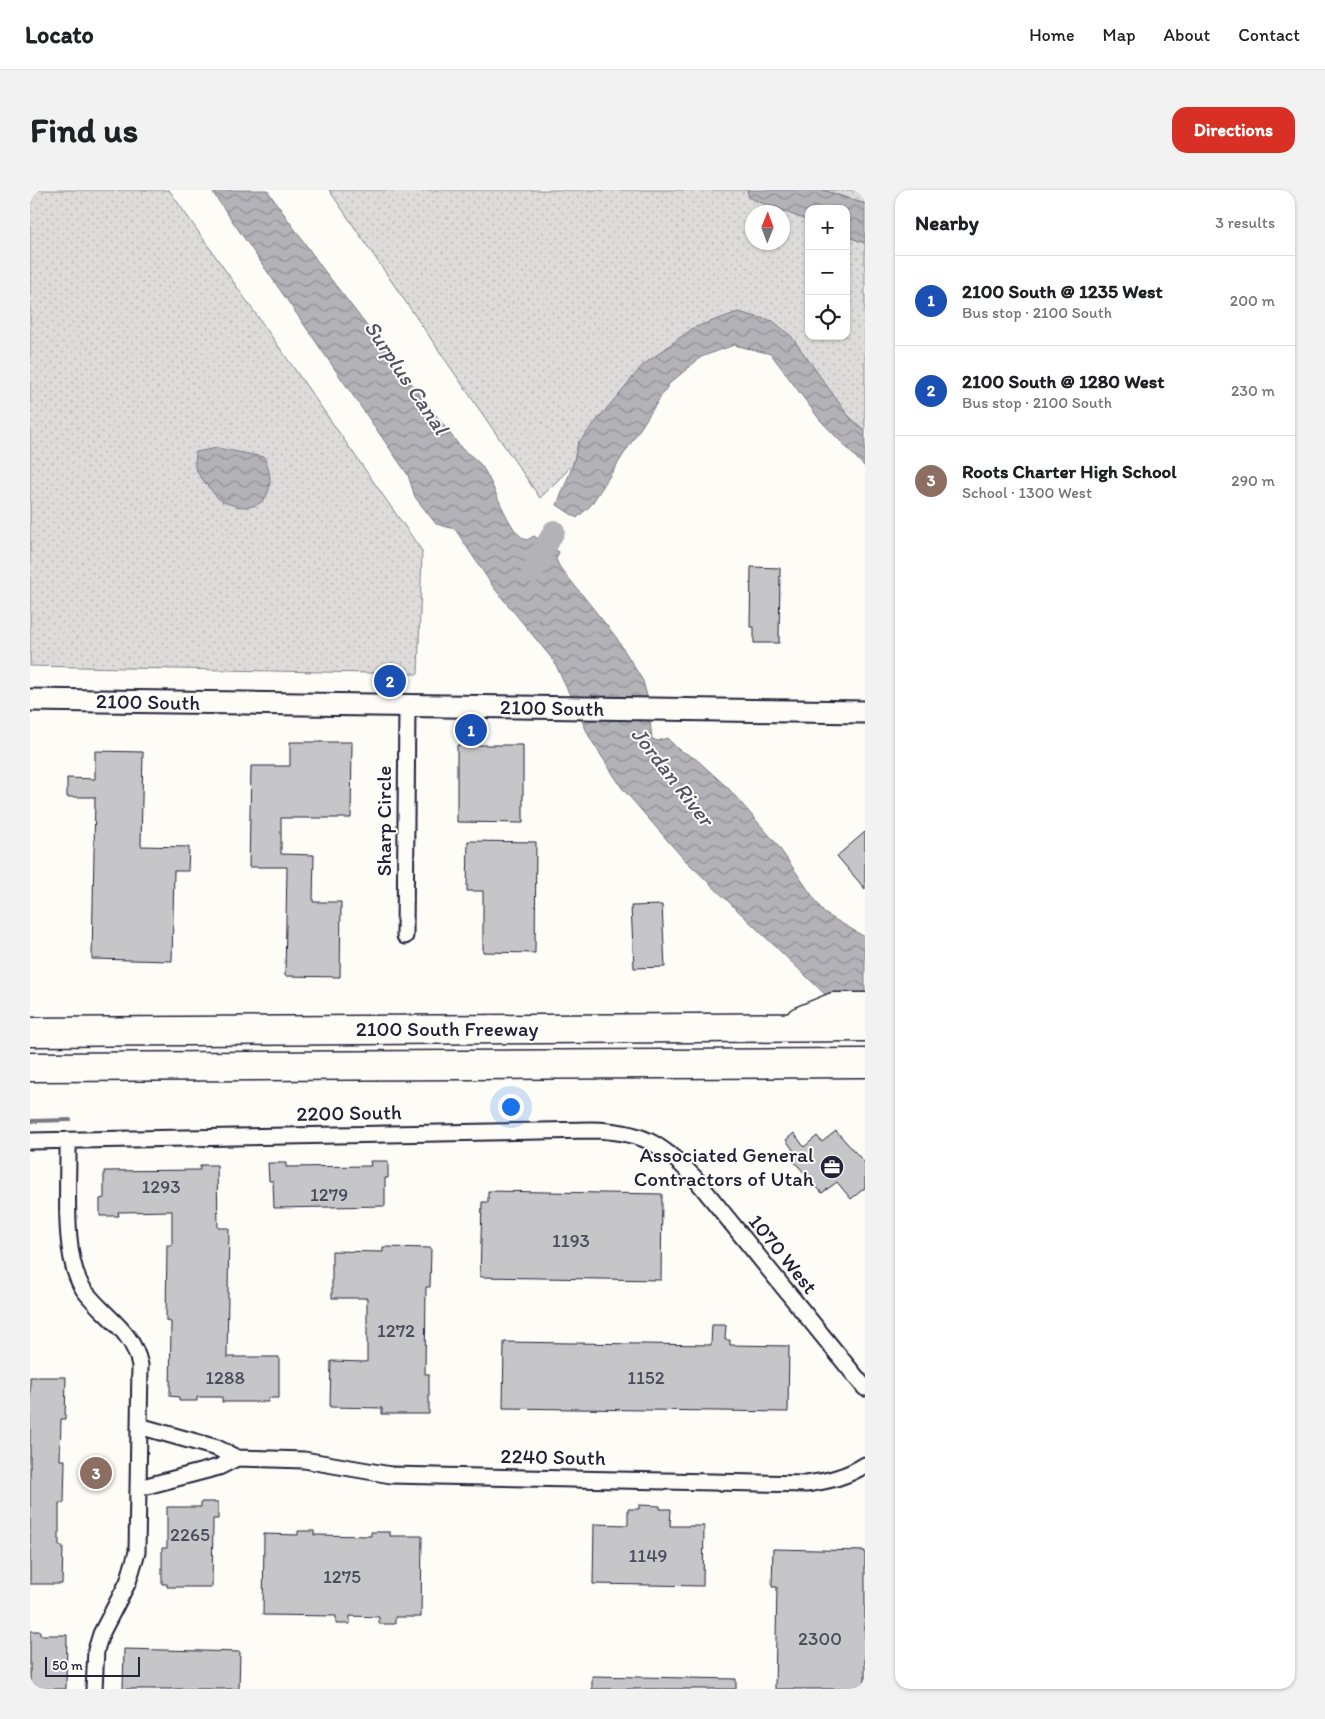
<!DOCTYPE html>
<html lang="en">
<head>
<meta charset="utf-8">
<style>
	:root { --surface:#fff; --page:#f2f2f2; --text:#202124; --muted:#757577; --line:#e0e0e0; --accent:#d93025 }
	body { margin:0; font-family:Itim,sans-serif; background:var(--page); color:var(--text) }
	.controls { position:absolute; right:15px; top:15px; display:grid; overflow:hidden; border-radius:10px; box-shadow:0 1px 4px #0004 }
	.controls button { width:45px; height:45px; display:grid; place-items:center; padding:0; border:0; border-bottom:1px solid var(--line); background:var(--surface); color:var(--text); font:25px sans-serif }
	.compass { position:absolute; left:715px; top:15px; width:45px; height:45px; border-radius:50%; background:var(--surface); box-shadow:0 1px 4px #0004; rotate:1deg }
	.scale { position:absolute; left:15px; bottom:12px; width:95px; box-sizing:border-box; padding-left:5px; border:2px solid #22223b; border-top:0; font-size:14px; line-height:18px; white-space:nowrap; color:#22223b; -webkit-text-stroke:4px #fdfcf7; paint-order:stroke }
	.you { position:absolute; left:480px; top:916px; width:18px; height:18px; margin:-12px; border:4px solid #fff; border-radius:50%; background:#1a73e8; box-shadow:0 0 0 8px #1a73e833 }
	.badge { display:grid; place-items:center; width:32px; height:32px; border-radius:50%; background:var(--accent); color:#fff; font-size:16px; font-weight:700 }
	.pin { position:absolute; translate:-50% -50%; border:2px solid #fff; box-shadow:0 1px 5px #0006 }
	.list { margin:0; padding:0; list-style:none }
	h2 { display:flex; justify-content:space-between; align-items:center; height:65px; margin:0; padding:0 20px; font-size:21px }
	h2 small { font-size:16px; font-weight:400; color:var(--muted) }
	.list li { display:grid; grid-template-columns:32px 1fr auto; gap:15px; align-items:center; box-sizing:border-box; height:90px; padding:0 20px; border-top:1px solid var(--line) }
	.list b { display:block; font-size:19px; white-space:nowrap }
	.list p { margin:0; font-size:16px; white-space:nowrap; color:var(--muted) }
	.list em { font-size:16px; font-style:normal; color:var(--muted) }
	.icon { flex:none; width:28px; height:28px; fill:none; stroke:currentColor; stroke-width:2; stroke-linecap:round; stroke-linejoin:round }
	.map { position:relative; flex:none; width:835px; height:1499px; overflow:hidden; border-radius:15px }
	header { display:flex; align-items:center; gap:30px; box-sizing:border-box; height:70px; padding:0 25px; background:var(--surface); border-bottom:1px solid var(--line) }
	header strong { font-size:24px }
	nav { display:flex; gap:28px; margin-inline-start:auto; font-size:18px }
	.intro { display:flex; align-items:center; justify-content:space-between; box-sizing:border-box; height:120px; padding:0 30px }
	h1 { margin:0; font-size:35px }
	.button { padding:12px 22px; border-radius:15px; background:var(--accent); color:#fff; font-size:18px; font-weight:700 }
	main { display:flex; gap:30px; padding:0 30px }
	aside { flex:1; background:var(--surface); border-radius:15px; box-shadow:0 1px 4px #0004 }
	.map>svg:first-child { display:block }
	.grass { fill:url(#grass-dots); stroke:#807f8b; fill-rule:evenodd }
	.water { fill:url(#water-waves); stroke:#787885 }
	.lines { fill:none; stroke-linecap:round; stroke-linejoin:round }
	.stream { stroke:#787885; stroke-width:4 }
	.river { stroke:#b2b2b7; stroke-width:22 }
	.building { fill:#c6c6c8; stroke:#22223b }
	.street-casing { stroke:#22223b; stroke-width:19 }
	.secondary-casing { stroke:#22223b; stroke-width:25 }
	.highway-casing { stroke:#22223b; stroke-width:31 }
	.street { stroke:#fdfcf7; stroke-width:15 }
	.secondary { stroke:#fdfcf7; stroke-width:21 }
	.highway { stroke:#fdfcf7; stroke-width:28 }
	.labels { text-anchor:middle; stroke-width:4; stroke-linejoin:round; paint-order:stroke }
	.number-label { font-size:19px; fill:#4b4b5e }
	.street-label { font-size:21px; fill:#22223b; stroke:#fdfcf7 }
	.poi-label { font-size:21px; fill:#22223b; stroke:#fdfcf7; text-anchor:end }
	.water-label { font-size:22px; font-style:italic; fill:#545466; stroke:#fdfcf7 }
</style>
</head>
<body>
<header>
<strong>Locato</strong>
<nav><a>Home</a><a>Map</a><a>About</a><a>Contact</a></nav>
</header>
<div class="intro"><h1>Find us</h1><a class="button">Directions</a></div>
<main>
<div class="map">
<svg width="835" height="1499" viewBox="0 0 835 1499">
	<defs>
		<pattern id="grass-dots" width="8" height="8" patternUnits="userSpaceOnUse" patternTransform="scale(1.25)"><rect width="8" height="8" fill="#dddcdb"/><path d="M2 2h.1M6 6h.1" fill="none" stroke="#bdbcbd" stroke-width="1.8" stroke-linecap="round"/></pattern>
		<pattern id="water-waves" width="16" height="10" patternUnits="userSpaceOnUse" patternTransform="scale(1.25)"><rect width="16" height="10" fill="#b2b2b7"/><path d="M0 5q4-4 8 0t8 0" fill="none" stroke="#909096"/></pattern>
	</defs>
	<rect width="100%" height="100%" fill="#fdfcf7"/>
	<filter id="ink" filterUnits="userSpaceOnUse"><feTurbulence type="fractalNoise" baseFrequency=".02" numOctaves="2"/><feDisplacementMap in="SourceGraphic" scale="10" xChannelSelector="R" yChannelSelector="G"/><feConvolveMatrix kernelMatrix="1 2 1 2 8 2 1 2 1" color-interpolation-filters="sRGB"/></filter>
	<g filter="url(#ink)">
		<path class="grass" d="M 0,0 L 139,0 L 392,361 L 388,484 L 0,476 Z
			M 299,0 L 717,0 L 720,8 L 779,31 L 779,146 L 816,146 L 816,46 L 835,53 L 835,241 L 708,122 L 548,253 L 543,275 L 510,308 ZM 722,22 L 752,22 L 752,52 L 722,52 Z
			M 793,0 L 835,0 L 835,14 Z"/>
		<path class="water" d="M 181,0 L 237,0 L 293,79 L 432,259 C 438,264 445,268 450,274 C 463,288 478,345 497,350 L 504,346 L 529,362 L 526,369 L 529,376 L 586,447 L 613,491 L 618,510 L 622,549 L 628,551 L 637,548 L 648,559 L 666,569 L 698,598 L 746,653 L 794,723 L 835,747 L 835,846 L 827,835 L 651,666 L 592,598 L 560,548 L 524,471 L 464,398 L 425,339 L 406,334 L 385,307 L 378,285 Z
			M 717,0 L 793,0 L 835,14 L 835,53 L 816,46 L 816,19 L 779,19 L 779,31 L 719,8 Z
			M 708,122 L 743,131 L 761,146 L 820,228 L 835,241 L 835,277 L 790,230 L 741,164 L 704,155 L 671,167 L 639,194 L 561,315 L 547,328 L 527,315 L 543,275 L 548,253 L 613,175 L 663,138 Z
			M 187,258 L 234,267 C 251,304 230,329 192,311 C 186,308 181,299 176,294 C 173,290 167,283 165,278 C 164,274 166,267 166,262 Z"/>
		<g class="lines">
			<path class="stream" d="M 0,931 L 40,930"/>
			<path class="river" d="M 502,382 L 524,341"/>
		</g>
		<path class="building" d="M 721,377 L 750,378 L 749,453 L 724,453 L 724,437 L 720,437 Z
			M 260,552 L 322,552 L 321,628 L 251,628 L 251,664 L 284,665 L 283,712 L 311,712 L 310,787 L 255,786 L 257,677 L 219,677 L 221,576 L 260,576 Z
			M 427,555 L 493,555 L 493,633 L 427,632 Z
			M 65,561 L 113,562 L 111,656 L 159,657 L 158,681 L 144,681 L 142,771 L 62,769 L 65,607 L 37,607 L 37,588 L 65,589 Z
			M 835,642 L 835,699 L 807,666 Z
			M 438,651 L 506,652 L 505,763 L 453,762 L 453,701 L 437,701 Z
			M 632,715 L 635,777 L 604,778 L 601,716 Z
			M 806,941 L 835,973 L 835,998 L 821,1009 L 807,992 L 792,1003 L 761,968 L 766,964 L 756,950 L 764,943 L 774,957 L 787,946 L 792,952 Z
			M 340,971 L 358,971 L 358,988 L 355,988 L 355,1016 L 244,1018 L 243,991 L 239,991 L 238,973 L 256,973 L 256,977 L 341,976 Z
			M 170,975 L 187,975 L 188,1038 L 199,1038 L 197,1167 L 249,1167 L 249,1208 L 238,1208 L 238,1212 L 192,1212 L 192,1207 L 167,1207 L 167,1211 L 149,1211 L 149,1207 L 140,1206 L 141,1132 L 136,1131 L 137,1055 L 142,1055 L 142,1021 L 88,1022 L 89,1026 L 70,1026 L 70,1009 L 74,1008 L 74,981 L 170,980 Z
			M 458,1001 L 632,1004 L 631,1090 L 450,1087 L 452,1012 L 458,1012 Z
			M 353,1057 L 401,1058 L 400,1097 L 396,1097 L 395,1184 L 399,1184 L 399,1224 L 352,1224 L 352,1218 L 300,1217 L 301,1171 L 337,1172 L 337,1108 L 302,1108 L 302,1061 L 353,1062 Z
			M 682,1135 L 696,1135 L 695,1150 L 700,1150 L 700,1155 L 759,1156 L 758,1222 L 473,1218 L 474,1152 L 681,1155 Z
			M 0,1187 L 36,1187 L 35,1229 L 31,1229 L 30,1270 L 35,1270 L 34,1313 L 29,1313 L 29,1356 L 33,1356 L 32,1394 L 0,1394 Z
			M 171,1312 L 188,1312 L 188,1329 L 183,1329 L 182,1397 L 137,1397 L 137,1394 L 132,1394 L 132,1358 L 137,1358 L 137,1317 L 171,1317 Z
			M 609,1315 L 630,1316 L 630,1319 L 641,1319 L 640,1336 L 674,1336 L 673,1396 L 563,1394 L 564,1334 L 598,1335 L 598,1319 L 609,1319 Z
			M 268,1341 L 284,1341 L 284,1345 L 341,1346 L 341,1342 L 360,1342 L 360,1346 L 392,1346 L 391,1427 L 365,1427 L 365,1434 L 349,1434 L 349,1427 L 320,1426 L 320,1434 L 306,1434 L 306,1426 L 233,1425 L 234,1344 L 268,1345 Z
			M 743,1359 L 835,1361 L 835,1499 L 745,1499 L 747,1397 L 742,1397 Z
			M 0,1441 L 10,1441 L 10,1445 L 37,1445 L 36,1499 L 0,1499 Z
			M 94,1459 L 210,1462 L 209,1499 L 93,1499 Z
			M 562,1486 L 706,1489 L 706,1499 L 562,1499 Z"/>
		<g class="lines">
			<g class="street-casing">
				<path id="street" d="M 375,746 L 377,516
					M 38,950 C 39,990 31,1068 54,1100 C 75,1128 102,1139 110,1175 L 107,1362 L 98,1392 L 71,1444 L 66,1460 L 64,1499
					M 0,951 L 561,940 C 610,941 630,952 664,987 L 835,1198
					M 109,1236 L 187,1258 L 207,1268 L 274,1270 L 361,1285 L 776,1294 C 798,1291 816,1287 835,1275
					M 109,1298 L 189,1277 L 207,1268"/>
			</g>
			<g class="secondary-casing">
				<path id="secondary" d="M 0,510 L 835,522"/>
			</g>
			<g class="highway-casing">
				<path id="highway" d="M 770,831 L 804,817 L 835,817
					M 0,842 L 835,837
					M 0,877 L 835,873"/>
			</g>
			<use href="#street" class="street"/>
			<use href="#secondary" class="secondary"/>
			<use href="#highway" class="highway"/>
		</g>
	</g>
	<defs>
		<g id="office-disc" transform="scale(1.25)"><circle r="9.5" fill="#22223b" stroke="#fdfcf7"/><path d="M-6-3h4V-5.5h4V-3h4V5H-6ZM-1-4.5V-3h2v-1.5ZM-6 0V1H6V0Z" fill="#fff"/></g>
	</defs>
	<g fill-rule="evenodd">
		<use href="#office-disc" x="802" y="977"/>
	</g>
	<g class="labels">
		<g class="number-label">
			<text x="131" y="1003">1293</text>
			<text x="299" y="1011">1279</text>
			<text x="541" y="1057">1193</text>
			<text x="366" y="1147">1272</text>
			<text x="195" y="1194">1288</text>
			<text x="616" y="1194">1152</text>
			<text x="160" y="1351">2265</text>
			<text x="618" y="1372">1149</text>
			<text x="312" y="1393">1275</text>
			<text x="790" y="1455">2300</text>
		</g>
		<g class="street-label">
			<text transform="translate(118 512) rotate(1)" y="7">2100 South</text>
			<text transform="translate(522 518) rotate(1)" y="7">2100 South</text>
			<text transform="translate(354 631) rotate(-90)" y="7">Sharp Circle</text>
			<text x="417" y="846">2100 South Freeway</text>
			<text transform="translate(319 923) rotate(-1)" y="7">2200 South</text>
			<text transform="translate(753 1064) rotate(51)" y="7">1070 West</text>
			<text transform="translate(523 1267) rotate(1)" y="7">2240 South</text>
		</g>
		<g class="poi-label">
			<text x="784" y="972">Associated General<tspan x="784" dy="24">Contractors of Utah</tspan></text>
		</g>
		<g class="water-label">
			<text transform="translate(377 187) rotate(56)" y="8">Surplus Canal</text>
			<text transform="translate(643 586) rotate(52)" y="8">Jordan River</text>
		</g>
	</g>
</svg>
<div class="controls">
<button>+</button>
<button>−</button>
<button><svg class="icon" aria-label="locate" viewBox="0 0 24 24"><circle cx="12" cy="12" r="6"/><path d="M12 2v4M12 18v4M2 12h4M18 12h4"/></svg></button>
</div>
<svg class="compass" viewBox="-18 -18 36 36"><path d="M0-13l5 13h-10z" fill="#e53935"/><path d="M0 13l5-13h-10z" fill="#757577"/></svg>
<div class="scale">50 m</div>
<div class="you"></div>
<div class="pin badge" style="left:441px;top:540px;background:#1a4fb4">1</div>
<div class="pin badge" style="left:360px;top:491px;background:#1a4fb4">2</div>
<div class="pin badge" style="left:66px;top:1283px;background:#8d6e63">3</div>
</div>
<aside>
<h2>Nearby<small>3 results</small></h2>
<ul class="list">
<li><span class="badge" style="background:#1a4fb4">1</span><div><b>2100 South @ 1235 West</b><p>Bus stop · 2100 South</p></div><em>200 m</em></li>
<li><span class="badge" style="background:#1a4fb4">2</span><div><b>2100 South @ 1280 West</b><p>Bus stop · 2100 South</p></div><em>230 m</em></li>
<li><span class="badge" style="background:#8d6e63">3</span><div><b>Roots Charter High School</b><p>School · 1300 West</p></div><em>290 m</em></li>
</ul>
</aside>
</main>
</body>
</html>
